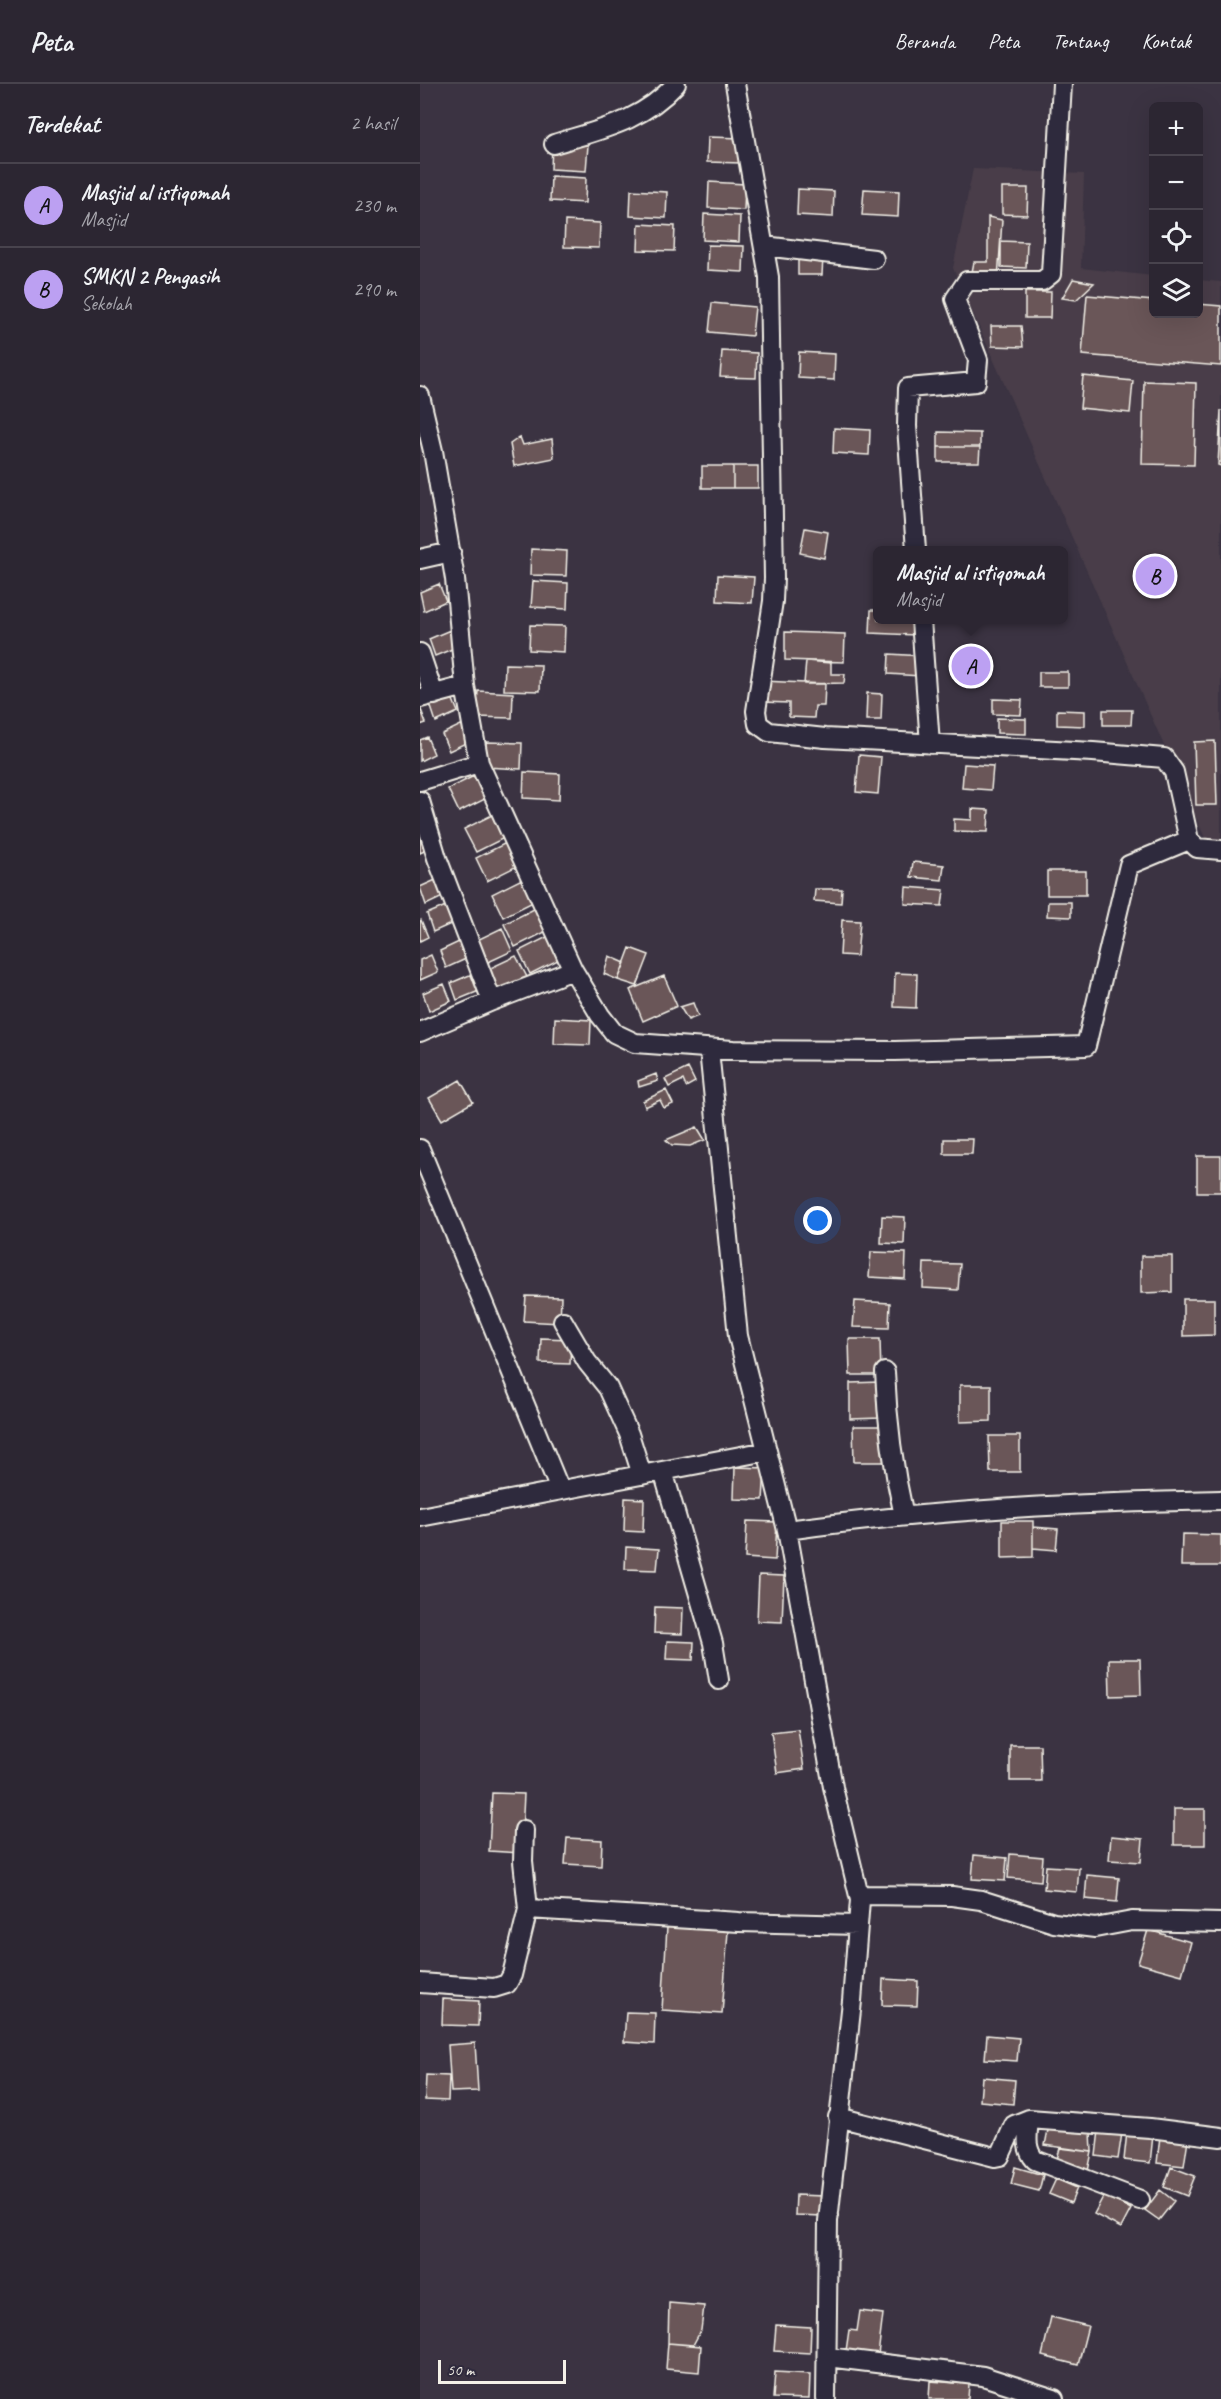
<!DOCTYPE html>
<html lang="id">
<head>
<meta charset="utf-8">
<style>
	:root { --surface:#2c2632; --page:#342e3a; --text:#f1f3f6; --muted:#a6a5ac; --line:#48434d; --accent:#bca0f2 }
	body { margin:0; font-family:Caveat,sans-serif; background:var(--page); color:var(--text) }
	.controls { position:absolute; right:18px; top:18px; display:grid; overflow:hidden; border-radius:9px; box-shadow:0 6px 24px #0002 }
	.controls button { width:54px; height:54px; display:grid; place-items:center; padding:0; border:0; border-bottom:2px solid var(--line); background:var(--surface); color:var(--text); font:30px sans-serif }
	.scale { position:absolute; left:18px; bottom:15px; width:128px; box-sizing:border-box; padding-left:6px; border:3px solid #f4f1e8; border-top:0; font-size:16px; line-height:21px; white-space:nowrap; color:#f4f1e8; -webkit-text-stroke:4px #2f2a3d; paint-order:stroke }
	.you { position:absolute; left:398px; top:1137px; width:21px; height:21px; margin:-15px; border:4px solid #fff; border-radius:50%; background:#1a73e8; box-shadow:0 0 0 9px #1a73e833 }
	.badge { display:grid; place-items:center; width:39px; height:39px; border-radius:50%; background:var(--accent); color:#111; font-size:20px; font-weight:700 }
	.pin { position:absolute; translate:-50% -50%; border:3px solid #fff; box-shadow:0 2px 6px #0006 }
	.popup { position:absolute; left:453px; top:462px; width:195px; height:78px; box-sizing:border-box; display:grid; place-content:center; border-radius:9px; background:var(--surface); filter:drop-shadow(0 2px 4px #0005); font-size:20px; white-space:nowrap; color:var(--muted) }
	.popup b { font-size:22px; color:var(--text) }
	.popup::after { content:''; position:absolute; left:50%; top:100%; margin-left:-12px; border:12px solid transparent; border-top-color:var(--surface) }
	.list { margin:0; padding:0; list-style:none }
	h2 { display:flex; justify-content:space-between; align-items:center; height:78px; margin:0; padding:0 24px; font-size:26px }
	h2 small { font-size:20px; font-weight:400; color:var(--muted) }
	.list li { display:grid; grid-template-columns:39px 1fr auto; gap:18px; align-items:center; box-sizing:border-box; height:84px; padding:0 24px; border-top:2px solid var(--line) }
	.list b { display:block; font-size:22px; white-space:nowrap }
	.list p { margin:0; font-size:20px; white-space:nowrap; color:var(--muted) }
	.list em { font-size:20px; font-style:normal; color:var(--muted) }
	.icon { flex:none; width:33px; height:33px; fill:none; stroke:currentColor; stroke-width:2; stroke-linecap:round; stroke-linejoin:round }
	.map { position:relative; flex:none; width:801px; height:2315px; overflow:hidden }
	header { display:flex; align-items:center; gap:36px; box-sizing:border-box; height:84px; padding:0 30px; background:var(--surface); border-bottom:2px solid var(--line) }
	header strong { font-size:28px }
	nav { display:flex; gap:33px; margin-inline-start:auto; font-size:21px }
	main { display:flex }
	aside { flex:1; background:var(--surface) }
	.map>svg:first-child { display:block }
	.built { fill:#493e49 }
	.building { fill:#6a5658; stroke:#f4f1e8; stroke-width:1.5 }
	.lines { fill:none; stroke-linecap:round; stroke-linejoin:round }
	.street-casing { stroke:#f4f1e8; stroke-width:22 }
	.street { stroke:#2f2a3d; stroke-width:18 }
</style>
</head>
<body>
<header>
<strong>Peta</strong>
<nav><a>Beranda</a><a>Peta</a><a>Tentang</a><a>Kontak</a></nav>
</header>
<main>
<aside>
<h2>Terdekat<small>2 hasil</small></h2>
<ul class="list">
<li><span class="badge">A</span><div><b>Masjid al istiqomah</b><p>Masjid</p></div><em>230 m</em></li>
<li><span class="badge">B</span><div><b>SMKN 2 Pengasih</b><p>Sekolah</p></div><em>290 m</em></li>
</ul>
</aside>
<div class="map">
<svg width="801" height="2315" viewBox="0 0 801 2315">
	<rect width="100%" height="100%" fill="#3b3342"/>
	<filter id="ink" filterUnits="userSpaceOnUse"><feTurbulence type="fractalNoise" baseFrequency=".0167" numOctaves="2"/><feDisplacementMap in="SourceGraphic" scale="12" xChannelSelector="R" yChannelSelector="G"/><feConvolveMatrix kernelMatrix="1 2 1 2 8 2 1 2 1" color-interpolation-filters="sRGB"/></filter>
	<g filter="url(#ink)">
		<path class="built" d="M 553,85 L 664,90 L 661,184 L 733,192 L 734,230 L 778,230 L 779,196 L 801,198 L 801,755 L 785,754 L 533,184 Z"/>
		<path class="building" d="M 288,53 L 322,54 L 321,79 L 287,78 Z
			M 132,60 L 168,61 L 166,87 L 131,85 Z
			M 131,92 L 166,94 L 165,119 L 130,117 Z
			M 289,98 L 325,100 L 324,126 L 288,124 Z
			M 582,104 L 608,104 L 607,131 L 582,130 Z
			M 378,105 L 414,107 L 413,133 L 377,131 Z
			M 444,105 L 479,107 L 478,133 L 442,131 Z
			M 211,106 L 247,108 L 246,134 L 210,132 Z
			M 284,130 L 320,132 L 319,158 L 283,156 Z
			M 568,133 L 582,136 L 578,195 L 551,193 L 554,178 L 568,178 Z
			M 145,137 L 180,139 L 179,164 L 144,163 Z
			M 219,140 L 255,142 L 254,167 L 218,166 Z
			M 581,157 L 607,158 L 606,184 L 581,183 Z
			M 288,161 L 324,162 L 323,188 L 287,186 Z
			M 378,173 L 403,173 L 402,191 L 378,191 Z
			M 653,195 L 674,199 L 656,216 L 642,214 Z
			M 605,208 L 631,208 L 630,234 L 605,234 Z
			M 667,211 L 734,217 L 734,230 L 778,230 L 778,220 L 801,222 L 801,282 L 662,271 Z
			M 292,219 L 335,223 L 332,252 L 289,248 Z
			M 571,242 L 601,242 L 603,263 L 572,262 Z
			M 302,267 L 337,269 L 336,294 L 300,293 Z
			M 379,268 L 415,270 L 414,296 L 378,294 Z
			M 663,292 L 713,297 L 710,329 L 660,324 Z
			M 724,297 L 776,299 L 774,381 L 722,380 Z
			M 801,326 L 801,382 L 798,381 Z
			M 414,344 L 450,346 L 449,371 L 413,369 Z
			M 518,348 L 560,349 L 560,363 L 518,363 Z
			M 100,353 L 103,361 L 132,355 L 134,374 L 94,382 L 90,360 Z
			M 518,363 L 560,363 L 559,378 L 518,378 Z
			M 282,382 L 313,382 L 313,404 L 282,404 Z
			M 313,382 L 338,382 L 338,404 L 313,404 Z
			M 385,444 L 408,448 L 404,474 L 380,469 Z
			M 111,465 L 147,467 L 146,492 L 110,491 Z
			M 298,491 L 334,493 L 332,519 L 297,517 Z
			M 113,497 L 148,499 L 147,525 L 111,523 Z
			M 19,500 L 26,517 L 4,527 L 0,508 Z
			M 451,526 L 458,526 L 458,536 L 496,536 L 495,551 L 450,549 Z
			M 110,541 L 145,542 L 144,568 L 109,566 Z
			M 30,546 L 37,563 L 15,572 L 9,555 Z
			M 365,548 L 425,550 L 424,578 L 365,576 Z
			M 539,565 L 569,571 L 563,599 L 533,593 Z
			M 469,570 L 503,572 L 501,592 L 468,590 Z
			M 386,577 L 411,579 L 411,590 L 425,590 L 424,599 L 384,600 Z
			M 85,580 L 121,581 L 120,607 L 84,606 Z
			M 619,588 L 648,588 L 648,603 L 619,603 Z
			M 343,597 L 405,600 L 404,622 L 395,622 L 394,634 L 369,633 L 369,619 L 342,618 Z
			M 58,607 L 93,609 L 92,634 L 56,633 Z
			M 447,609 L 462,610 L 461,636 L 446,636 Z
			M 31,611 L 38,628 L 16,638 L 10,620 Z
			M 573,615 L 602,616 L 601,631 L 573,630 Z
			M 0,623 L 6,639 L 0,641 Z
			M 637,626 L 665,627 L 665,642 L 637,641 Z
			M 683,626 L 712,626 L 711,641 L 683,641 Z
			M 577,634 L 606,635 L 606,650 L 577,649 Z
			M 43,640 L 50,657 L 29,667 L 22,650 Z
			M 7,653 L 14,670 L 0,677 L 0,656 Z
			M 795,657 L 797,721 L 776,721 L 774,658 Z
			M 66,658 L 102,659 L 101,685 L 65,683 Z
			M 439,671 L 461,673 L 458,710 L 436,708 Z
			M 544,680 L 573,682 L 571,706 L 542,704 Z
			M 104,688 L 140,690 L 139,716 L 103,714 Z
			M 60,689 L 71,712 L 39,728 L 28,705 Z
			M 552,725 L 569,726 L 568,748 L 534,747 L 534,735 L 552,736 Z
			M 76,729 L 88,752 L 56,768 L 44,745 Z
			M 0,746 L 9,765 L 0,769 Z
			M 88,758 L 99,781 L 67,797 L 56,774 Z
			M 493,778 L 524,781 L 522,796 L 491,793 Z
			M 627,787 L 666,787 L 666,811 L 627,811 Z
			M 20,794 L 27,811 L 6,821 L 0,803 Z
			M 104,794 L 115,817 L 83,833 L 72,810 Z
			M 486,803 L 524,806 L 522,822 L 485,820 Z
			M 395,805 L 422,805 L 421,819 L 394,817 Z
			M 628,818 L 651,818 L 651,833 L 627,832 Z
			M 28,821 L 35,838 L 13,848 L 7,830 Z
			M 116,824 L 127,847 L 95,863 L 84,840 Z
			M 1,836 L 8,853 L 0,857 L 0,837 Z
			M 422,836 L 440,837 L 437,872 L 420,871 Z
			M 82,844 L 92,867 L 62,881 L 51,859 Z
			M 131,851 L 142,874 L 110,890 L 99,867 Z
			M 41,857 L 48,874 L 26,884 L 20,867 Z
			M 210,864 L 229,871 L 217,902 L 198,896 Z
			M 11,871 L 18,888 L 0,896 L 0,876 Z
			M 96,872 L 108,895 L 76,910 L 64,887 Z
			M 189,872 L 205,879 L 198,896 L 184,890 Z
			M 475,889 L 497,890 L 496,924 L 474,923 Z
			M 52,890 L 59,907 L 37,916 L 31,899 Z
			M 244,892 L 257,922 L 223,937 L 210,906 Z
			M 24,900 L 31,917 L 9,927 L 3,909 Z
			M 273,919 L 278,932 L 268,936 L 260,923 Z
			M 135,934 L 171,936 L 170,961 L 134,960 Z
			M 268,984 L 275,998 L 266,1003 L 263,996 L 249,1003 L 245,995 Z
			M 236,990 L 238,997 L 219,1003 L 218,997 Z
			M 40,996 L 53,1018 L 22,1036 L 9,1014 Z
			M 246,1006 L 253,1020 L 244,1024 L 240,1016 L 225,1023 L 223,1017 Z
			M 277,1043 L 285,1056 L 270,1062 L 252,1061 L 246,1056 Z
			M 524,1055 L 553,1055 L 552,1070 L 524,1070 Z
			M 777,1072 L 801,1072 L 801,1108 L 777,1108 Z
			M 462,1132 L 485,1133 L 484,1160 L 461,1159 Z
			M 451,1168 L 486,1169 L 485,1195 L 449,1193 Z
			M 721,1172 L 752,1172 L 752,1208 L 721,1209 Z
			M 504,1179 L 540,1180 L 538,1206 L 503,1204 Z
			M 106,1212 L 141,1213 L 140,1239 L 104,1237 Z
			M 763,1215 L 794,1215 L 794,1251 L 763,1252 Z
			M 435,1217 L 470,1219 L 469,1244 L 433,1243 Z
			M 121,1254 L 151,1255 L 150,1280 L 120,1279 Z
			M 429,1255 L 460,1255 L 461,1291 L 430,1291 Z
			M 460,1298 L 461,1334 L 430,1335 L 430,1299 Z
			M 540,1301 L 571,1301 L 571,1337 L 540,1338 Z
			M 433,1342 L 464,1342 L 465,1378 L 434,1378 Z
			M 569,1352 L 600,1352 L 600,1388 L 570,1388 Z
			M 315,1383 L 345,1384 L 343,1416 L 314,1415 Z
			M 205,1414 L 224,1415 L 223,1448 L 204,1447 Z
			M 327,1437 L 357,1438 L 355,1476 L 325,1474 Z
			M 582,1437 L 613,1437 L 613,1473 L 582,1474 Z
			M 613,1443 L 638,1445 L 636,1466 L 613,1464 Z
			M 762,1450 L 801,1451 L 801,1482 L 761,1482 Z
			M 206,1463 L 239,1465 L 237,1486 L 205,1485 Z
			M 339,1491 L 364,1492 L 362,1538 L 337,1537 Z
			M 235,1523 L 263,1524 L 262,1550 L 234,1549 Z
			M 247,1557 L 274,1558 L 273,1576 L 246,1575 Z
			M 689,1575 L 720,1575 L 721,1611 L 690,1612 Z
			M 378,1645 L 384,1685 L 357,1689 L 351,1648 Z
			M 590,1661 L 620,1661 L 621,1697 L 590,1697 Z
			M 72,1709 L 104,1710 L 101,1769 L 69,1767 Z
			M 754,1725 L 785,1725 L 785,1761 L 754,1761 Z
			M 691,1752 L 723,1755 L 721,1778 L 689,1776 Z
			M 147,1754 L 182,1756 L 181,1782 L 145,1780 Z
			M 590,1770 L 623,1773 L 621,1797 L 588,1794 Z
			M 554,1771 L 587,1774 L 585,1797 L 552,1795 Z
			M 626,1782 L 659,1784 L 657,1808 L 624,1805 Z
			M 667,1791 L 699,1794 L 697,1818 L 665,1815 Z
			M 247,1843 L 308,1847 L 302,1930 L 242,1926 Z
			M 728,1846 L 771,1858 L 762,1891 L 718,1879 Z
			M 463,1895 L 498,1897 L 497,1922 L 462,1921 Z
			M 23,1915 L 59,1917 L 58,1942 L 22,1941 Z
			M 206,1928 L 235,1929 L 234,1960 L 204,1958 Z
			M 567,1951 L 599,1954 L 597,1977 L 565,1975 Z
			M 55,1959 L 58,2007 L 31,2008 L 28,1961 Z
			M 6,1991 L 29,1992 L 28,2017 L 5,2016 Z
			M 562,1993 L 595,1996 L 593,2020 L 560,2017 Z
			M 628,2046 L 671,2047 L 672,2068 L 625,2061 Z
			M 679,2046 L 702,2049 L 698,2075 L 676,2072 Z
			M 707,2048 L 733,2051 L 730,2079 L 704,2076 Z
			M 740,2052 L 768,2055 L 764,2082 L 737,2079 Z
			M 640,2064 L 672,2068 L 668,2087 L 636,2079 Z
			M 595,2083 L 623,2091 L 619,2107 L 591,2100 Z
			M 751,2083 L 775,2092 L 767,2112 L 744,2103 Z
			M 636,2095 L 657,2104 L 651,2119 L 629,2110 Z
			M 740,2106 L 754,2117 L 739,2136 L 725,2126 Z
			M 376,2111 L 404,2112 L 403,2132 L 375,2131 Z
			M 684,2111 L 711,2125 L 701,2144 L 674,2130 Z
			M 249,2219 L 284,2222 L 281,2246 L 273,2261 L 248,2259 Z
			M 440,2227 L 463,2230 L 458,2271 L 426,2267 L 429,2246 L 437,2247 Z
			M 631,2233 L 668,2242 L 658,2281 L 622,2272 Z
			M 356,2241 L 391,2243 L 390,2269 L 354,2267 Z
			M 248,2259 L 281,2262 L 279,2288 L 246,2285 Z
			M 355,2288 L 390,2290 L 389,2315 L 353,2314 Z
			M 510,2297 L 549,2300 L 548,2315 L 509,2315 Z"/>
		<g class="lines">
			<g class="street-casing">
				<path id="street" d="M 315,0 L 349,193 L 354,494 L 353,517 L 336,627 L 338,640 L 349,648 L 405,654 L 673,668 L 744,674 L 754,688 L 769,756 L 777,764 L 801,766
					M 134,60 C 182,45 221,38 256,0
					M 344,162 L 454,175
					M 0,312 L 13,367 L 35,495 L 45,602 L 59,679 L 153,886 L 180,931 L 194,949 L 215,959 L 313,966 L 475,967 L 666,962 L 709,781 L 769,756
					M 496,466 L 487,342 L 488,304 L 556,298 L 558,276 L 535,215 L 547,197 L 622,197 L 631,190 L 642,0
					M 0,475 L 31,468
					M 501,536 L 510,660
					M 0,569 L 14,611
					M 0,614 L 45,602
					M 0,697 L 59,679
					M 0,717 L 17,774 L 72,917
					M 0,948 L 72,917 L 153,886
					M 289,966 L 318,1252 L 367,1446 L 413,1703 L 440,1816 L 432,1917 L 408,2137 L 406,2315
					M 0,1065 L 140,1406
					M 143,1237 L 167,1278 L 188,1304 L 209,1350 L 222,1391
					M 465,1288 C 467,1337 473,1384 484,1432
					M 243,1387 L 293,1559 L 299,1596
					M 0,1433 L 347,1367
					M 367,1446 C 512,1426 654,1419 801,1416
					M 439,1811 L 532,1812 L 561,1816 L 634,1839 L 675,1844 L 712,1837 L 801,1839
					M 108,1825 L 319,1838 L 438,1841
					M 0,1899 L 74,1904 L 87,1900 L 92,1891 L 108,1825 L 103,1777 L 104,1746
					M 418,2033 L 575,2073 L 580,2072 L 594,2041 L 609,2035 L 730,2044 L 801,2053
					M 609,2035 C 608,2049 604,2064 615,2076 L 720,2116
					M 407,2273 L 563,2292 L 634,2315"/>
			</g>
			<use href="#street" class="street"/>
		</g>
	</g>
</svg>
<div class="controls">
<button>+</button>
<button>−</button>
<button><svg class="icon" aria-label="locate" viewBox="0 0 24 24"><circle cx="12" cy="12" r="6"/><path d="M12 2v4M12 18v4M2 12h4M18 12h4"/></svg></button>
<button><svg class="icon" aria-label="layers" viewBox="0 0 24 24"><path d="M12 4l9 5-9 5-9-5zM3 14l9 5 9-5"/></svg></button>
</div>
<div class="scale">50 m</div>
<div class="you"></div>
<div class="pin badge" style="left:551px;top:582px">A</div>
<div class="popup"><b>Masjid al istiqomah</b>Masjid</div>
<div class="pin badge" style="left:735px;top:492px">B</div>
</div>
</main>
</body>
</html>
